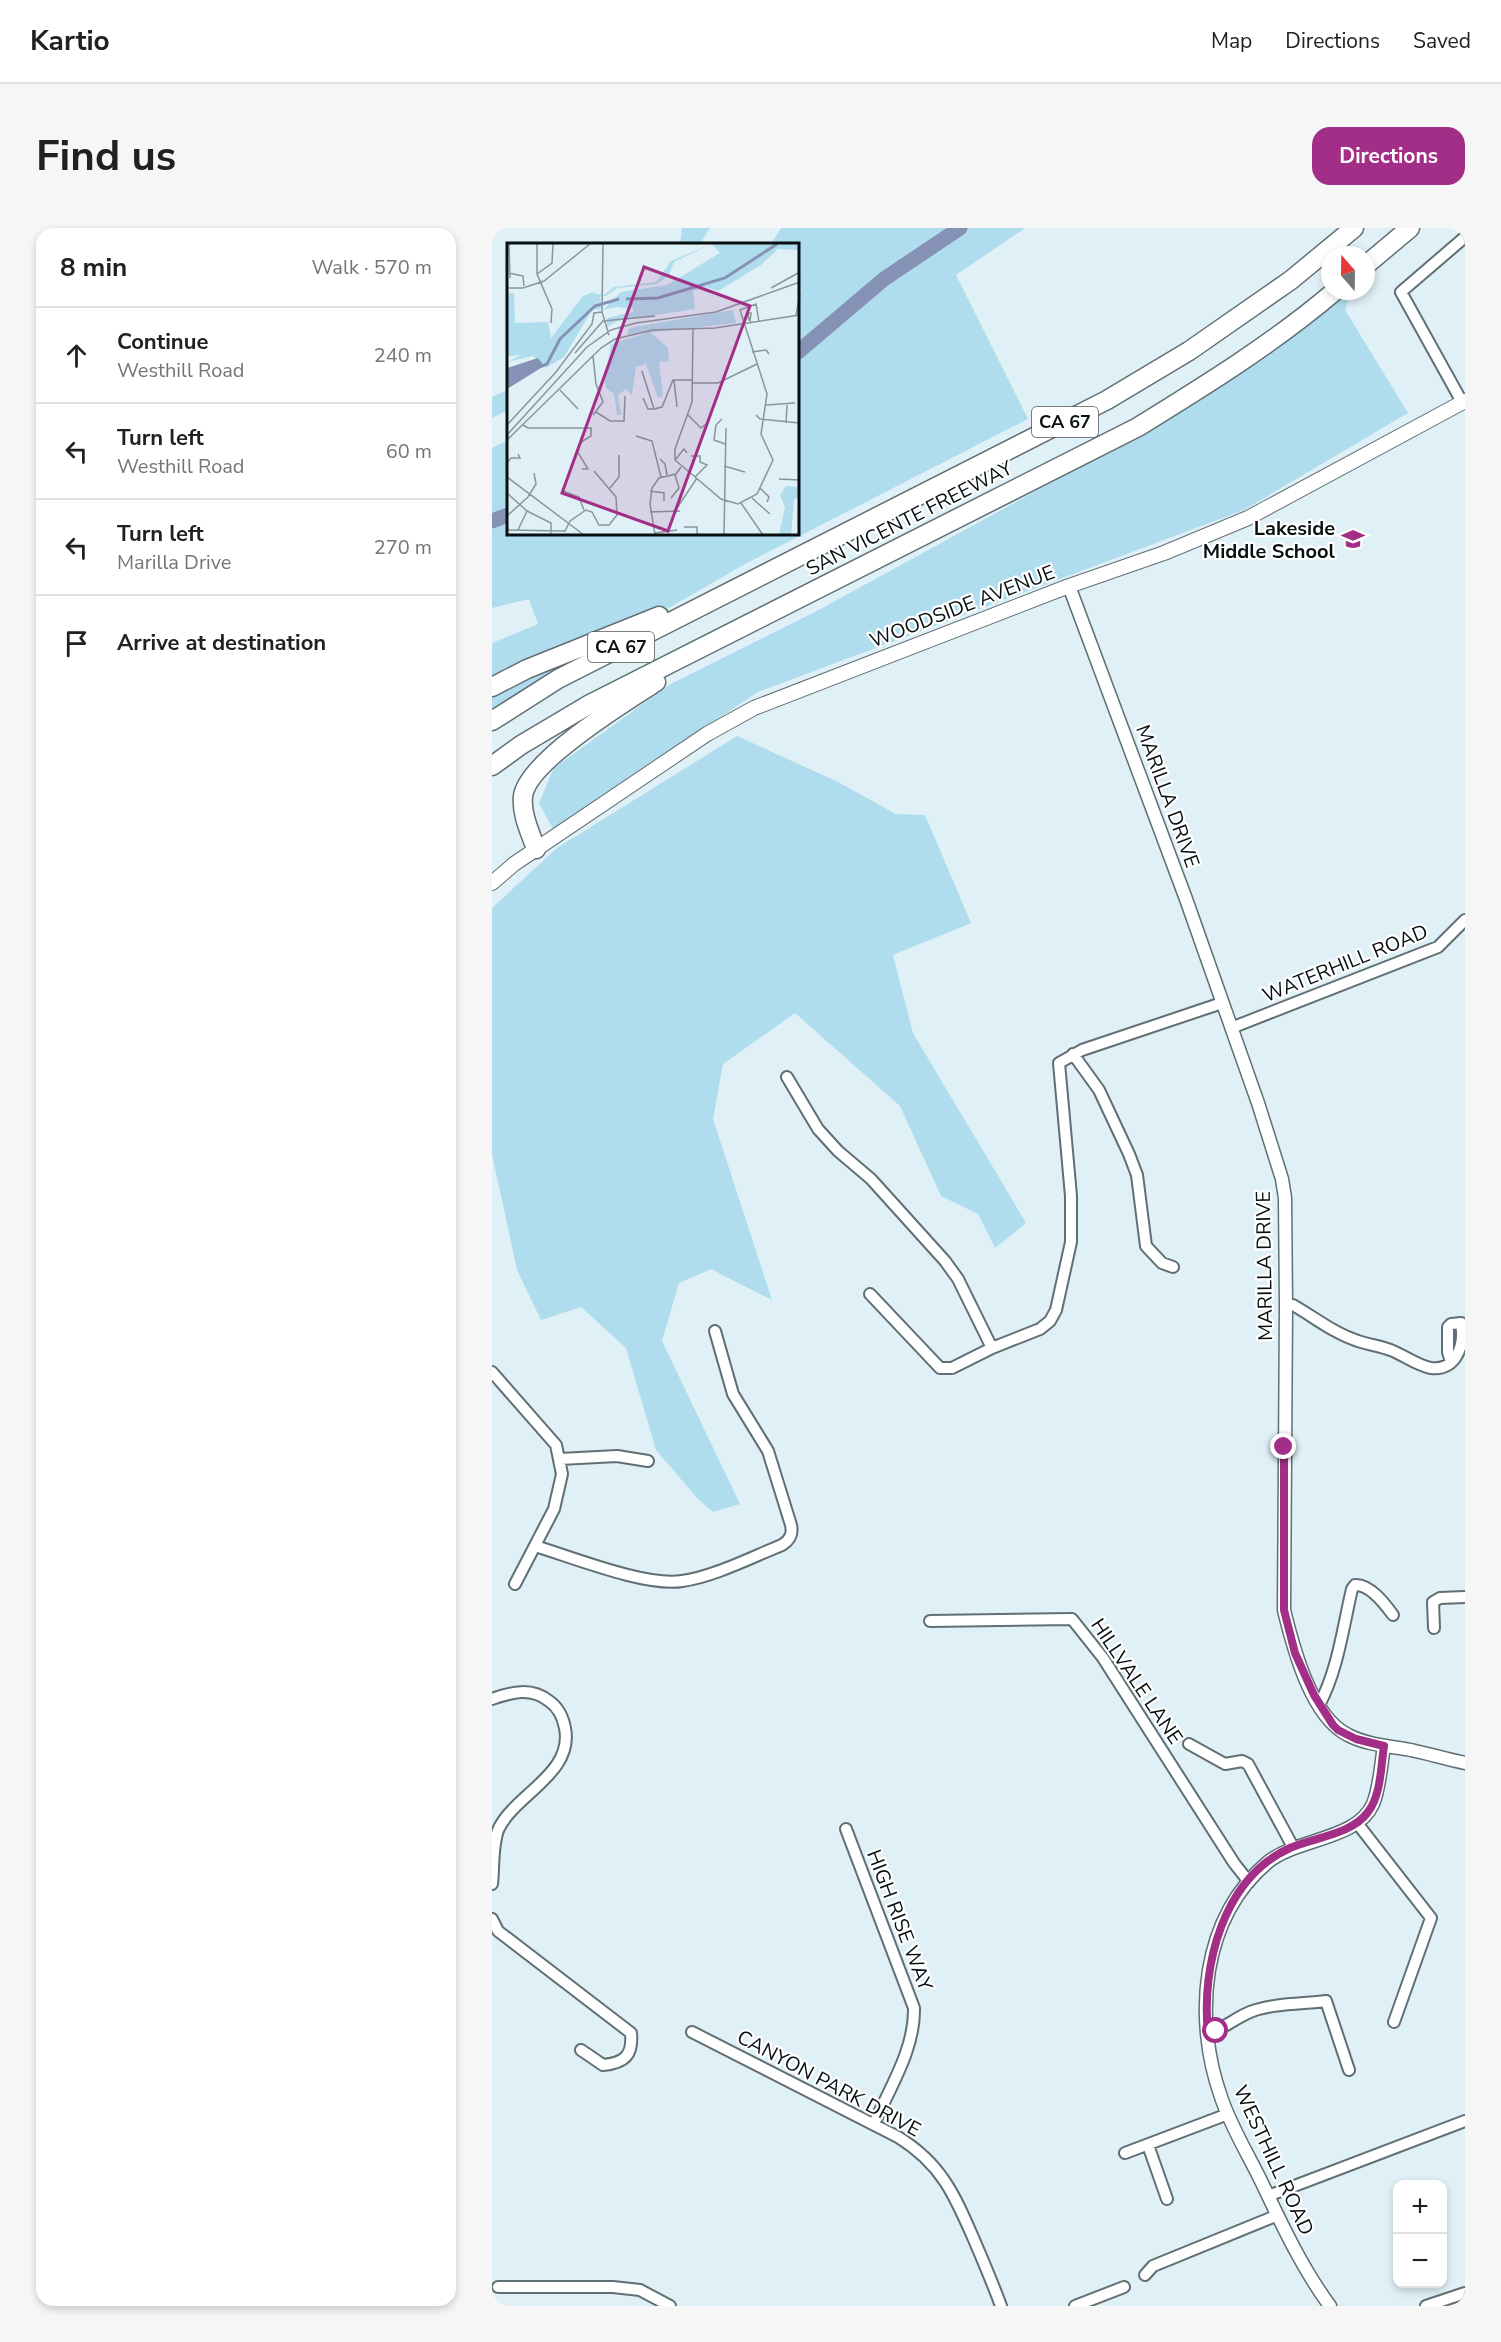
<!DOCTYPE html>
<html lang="en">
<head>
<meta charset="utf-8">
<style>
	:root { --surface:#fff; --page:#f6f6f6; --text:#202124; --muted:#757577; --line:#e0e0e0; --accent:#a32e87 }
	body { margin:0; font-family:"Nunito Sans",sans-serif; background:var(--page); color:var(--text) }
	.controls { position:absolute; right:18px; bottom:18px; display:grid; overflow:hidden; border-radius:12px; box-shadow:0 3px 9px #0003 }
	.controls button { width:54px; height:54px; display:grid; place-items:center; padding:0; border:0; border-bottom:2px solid var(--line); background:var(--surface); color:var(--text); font:30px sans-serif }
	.compass { position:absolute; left:829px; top:18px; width:54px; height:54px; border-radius:50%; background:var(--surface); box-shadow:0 3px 9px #0003; rotate:340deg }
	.stop { position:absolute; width:18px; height:18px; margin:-14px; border:4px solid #a32e87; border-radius:50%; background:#fff }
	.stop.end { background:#a32e87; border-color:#fff; box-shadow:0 2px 6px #0008 }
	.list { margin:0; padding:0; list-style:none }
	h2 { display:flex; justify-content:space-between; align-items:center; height:78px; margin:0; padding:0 24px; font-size:26px }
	h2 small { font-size:20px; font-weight:400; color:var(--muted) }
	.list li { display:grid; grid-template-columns:39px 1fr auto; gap:18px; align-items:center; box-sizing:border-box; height:96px; padding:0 24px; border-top:2px solid var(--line) }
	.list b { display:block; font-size:22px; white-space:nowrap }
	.list p { margin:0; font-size:20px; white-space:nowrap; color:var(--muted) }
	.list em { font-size:20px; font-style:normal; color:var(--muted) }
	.icon { flex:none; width:33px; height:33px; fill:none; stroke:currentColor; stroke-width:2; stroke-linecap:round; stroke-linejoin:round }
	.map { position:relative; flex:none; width:973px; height:2078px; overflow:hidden; border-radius:18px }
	header { display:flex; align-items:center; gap:36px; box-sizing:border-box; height:84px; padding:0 30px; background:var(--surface); border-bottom:2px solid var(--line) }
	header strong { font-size:28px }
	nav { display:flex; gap:33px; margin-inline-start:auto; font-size:21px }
	.intro { display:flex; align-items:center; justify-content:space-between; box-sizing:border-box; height:144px; padding:0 36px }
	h1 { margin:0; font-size:42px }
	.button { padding:15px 27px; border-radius:18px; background:var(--accent); color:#fff; font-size:21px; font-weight:700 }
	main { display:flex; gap:36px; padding:0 36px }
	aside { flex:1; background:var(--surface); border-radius:18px; box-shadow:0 3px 9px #0003 }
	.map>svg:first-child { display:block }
	.green { fill:#b0dded }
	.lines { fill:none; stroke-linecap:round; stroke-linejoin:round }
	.river { stroke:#8592b5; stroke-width:15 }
	.minor-casing { stroke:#606f74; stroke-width:14 }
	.tertiary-casing { stroke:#606f74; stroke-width:15 }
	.secondary-casing { stroke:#606f74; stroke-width:16 }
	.motorway-casing { stroke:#606f74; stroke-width:21 }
	.minor { stroke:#fff; stroke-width:10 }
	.tertiary { stroke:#fff; stroke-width:12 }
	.secondary { stroke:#fff; stroke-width:14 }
	.motorway { stroke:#fff; stroke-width:18 }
	.route { stroke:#a32e87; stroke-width:8 }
	.labels { text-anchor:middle; stroke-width:4.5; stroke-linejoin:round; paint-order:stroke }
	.shield { fill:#fff; stroke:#535758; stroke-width:1.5 }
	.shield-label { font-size:18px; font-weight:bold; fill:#090f11 }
	.street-label { font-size:20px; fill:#090f11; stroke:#fff }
	.poi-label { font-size:20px; font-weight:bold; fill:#090f11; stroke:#fff; text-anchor:end }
	.inset-river { fill:none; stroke:#8592b5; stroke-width:3 }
	.inset-road { fill:none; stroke:#89969a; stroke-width:1.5 }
	.view { fill:#a32e87; fill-opacity:0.15; stroke:#a32e87; stroke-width:3 }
	.inset-edge { fill:none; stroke:#090f11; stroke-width:3 }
</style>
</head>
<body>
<header>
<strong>Kartio</strong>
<nav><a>Map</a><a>Directions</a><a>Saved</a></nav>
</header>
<div class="intro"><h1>Find us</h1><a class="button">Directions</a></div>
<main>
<aside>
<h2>8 min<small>Walk · 570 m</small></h2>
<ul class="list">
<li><svg class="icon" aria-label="ahead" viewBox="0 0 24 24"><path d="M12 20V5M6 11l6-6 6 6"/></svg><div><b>Continue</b><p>Westhill Road</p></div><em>240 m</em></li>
<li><svg class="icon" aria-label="left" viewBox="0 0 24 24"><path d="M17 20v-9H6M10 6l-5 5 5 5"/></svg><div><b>Turn left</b><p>Westhill Road</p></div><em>60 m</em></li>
<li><svg class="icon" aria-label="left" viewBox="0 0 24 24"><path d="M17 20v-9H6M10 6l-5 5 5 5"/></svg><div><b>Turn left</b><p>Marilla Drive</p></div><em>270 m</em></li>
<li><svg class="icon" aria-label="arrive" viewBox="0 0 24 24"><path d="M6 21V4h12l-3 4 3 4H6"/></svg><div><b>Arrive at destination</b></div></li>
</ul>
</aside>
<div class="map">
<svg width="973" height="2078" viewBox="0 0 973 2078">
	<rect width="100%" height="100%" fill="#dff0f6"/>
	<path class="green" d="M 190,0 L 218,0 L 208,16 L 188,16 Z
		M 289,0 L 533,0 L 464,47 L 536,191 L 253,336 L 0,482 L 0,415 L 46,396 L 37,371 L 0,380 L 0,220 L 16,212 L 16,306 L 306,306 L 306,16 L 279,16 Z
		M 852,63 L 859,63 L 853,82 L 916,185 L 752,282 L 266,464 L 61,601 L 47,575 L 62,540 L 177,457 L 323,384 L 619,222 L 744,142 Z
		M 16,162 L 16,182 L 0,190 L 0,169 Z
		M 245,508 L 346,554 L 404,586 L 433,587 L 479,695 L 401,727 L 421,805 L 534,995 L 503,1020 L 486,986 L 449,968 L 408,878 L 303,785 L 231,836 L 221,891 L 280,1072 L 219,1041 L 187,1055 L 170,1113 L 248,1276 L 221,1284 L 205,1270 L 164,1222 L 134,1120 L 89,1079 L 49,1092 L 25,1042 L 0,926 L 0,680 L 65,620 Z"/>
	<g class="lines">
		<path class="river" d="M 306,124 L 392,51 L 468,0
			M 0,293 L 16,287"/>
		<g class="minor-casing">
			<path id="minor" d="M 970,174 L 909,64 L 973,9
				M 739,800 L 946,719 L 973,692
				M 581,826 L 607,862 L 637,926 L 645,947 L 654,1018 L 670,1035 L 681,1039
				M 295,849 L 326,901 L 346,923 L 379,951 L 453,1033 L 466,1051 L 500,1120 L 548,1101 L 558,1093 L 564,1082 L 579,1014 L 579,968 L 567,835 L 590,822 L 730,775
				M 378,1066 L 448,1140 L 460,1140 L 500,1120
				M 794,1077 L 801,1077 C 822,1089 843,1106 866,1113 C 877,1117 890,1118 901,1123 C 913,1128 926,1138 939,1140 C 965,1143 973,1116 969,1095 L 959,1096 L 956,1099 L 956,1124 L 959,1134
				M 0,1144 L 64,1217 L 70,1246 L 62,1281 L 23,1356
				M 68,1231 L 125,1228 L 156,1233
				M 43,1318 C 80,1329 154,1359 190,1353 C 221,1349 260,1329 290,1317 C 298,1312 301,1306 299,1297 L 276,1223 L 241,1166 L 223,1103
				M 438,1393 L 580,1391 L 611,1430 L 742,1635 L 757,1654
				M 942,1400 L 941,1374 L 948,1370 L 973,1369
				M 0,1471 C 20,1464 39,1459 57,1473 C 66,1479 71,1490 73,1500 C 82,1545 24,1566 7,1600 C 0,1615 2,1639 0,1656
				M 827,1477 C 846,1442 851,1399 860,1361 L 863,1357 C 878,1356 893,1376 901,1387
				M 697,1516 L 733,1536 L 750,1533 L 756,1536 L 801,1619
				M 865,1595 L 939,1690 L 902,1794
				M 354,1601 L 422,1780 C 423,1821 398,1859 382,1896
				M 0,1691 L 6,1703 L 139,1805 C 141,1827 133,1835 111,1837 L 89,1822
				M 200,1804 L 406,1909 C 450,1936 463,1968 483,2014 C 492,2035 501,2056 509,2078
				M 716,1805 C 732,1801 743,1790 758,1784 C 781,1775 810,1776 834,1773 L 857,1842
				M 656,1917 L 675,1971
				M 633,1925 L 736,1886
				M 776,1968 L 973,1893
				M 653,2047 L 661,2038 L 786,1987
				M 6,2059 L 121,2059 L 148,2062 L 178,2078
				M 583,2078 L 632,2059
				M 934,2078 L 973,2065"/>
		</g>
		<g class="tertiary-casing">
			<path id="tertiary" d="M 577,358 L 694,671 L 766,875 L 790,951 L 793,970 L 794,1077 L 792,1382 C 801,1419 819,1489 856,1507 C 875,1517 898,1518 919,1522 C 937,1526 955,1531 973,1535
				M 838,2078 C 810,2040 790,1997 770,1955 C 756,1926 739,1899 729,1869 C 701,1790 709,1690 776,1634 C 806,1610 865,1612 881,1576 C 888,1559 889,1536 892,1518"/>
		</g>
		<g class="secondary-casing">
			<path id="secondary" d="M 0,655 L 22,636 L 215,506 L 262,480 L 577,358 L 672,325 L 756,290 L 973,173"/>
		</g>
		<g class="motorway-casing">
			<path id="motorway" d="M 874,37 L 918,0
				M 0,459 L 35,441 L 167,388
				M 0,493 L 66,451 L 615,172 L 697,123 L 799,52 L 862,0
				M 0,538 L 29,517 L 98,476 L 646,199 C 714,157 782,115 843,63
				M 44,621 C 38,604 29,586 31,568 C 36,533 134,473 164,454"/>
		</g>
		<use href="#minor" class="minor"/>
		<use href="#tertiary" class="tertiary"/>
		<use href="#secondary" class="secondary"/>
		<use href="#motorway" class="motorway"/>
	</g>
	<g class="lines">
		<path class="route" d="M 724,1803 L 716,1805 C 709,1738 731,1650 798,1620 C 823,1609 859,1607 876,1584 C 889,1567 889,1538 892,1518 L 864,1511 L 846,1502 L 841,1497 L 822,1467 L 803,1425 L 792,1382 L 792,1219"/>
	</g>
	<defs>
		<g id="school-bare" transform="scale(1.8)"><path d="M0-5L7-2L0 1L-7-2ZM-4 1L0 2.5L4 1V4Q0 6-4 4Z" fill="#a32e87" stroke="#fff" stroke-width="2.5" paint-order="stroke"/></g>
	</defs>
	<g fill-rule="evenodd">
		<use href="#school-bare" x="861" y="311"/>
	</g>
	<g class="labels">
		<g class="shield">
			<rect x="540" y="179" width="66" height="30" rx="4.5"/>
			<rect x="96" y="404" width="66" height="30" rx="4.5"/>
		</g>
		<g class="shield-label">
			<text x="573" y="200">CA 67</text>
			<text x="129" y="425">CA 67</text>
		</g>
		<g class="street-label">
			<text transform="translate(417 290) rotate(-27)" y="7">SAN VICENTE FREEWAY</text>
			<text transform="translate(470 378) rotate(-21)" y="7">WOODSIDE AVENUE</text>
			<text transform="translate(676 568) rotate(70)" y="7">MARILLA DRIVE</text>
			<text transform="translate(853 735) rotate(-22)" y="7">WATERHILL ROAD</text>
			<text transform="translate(772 1038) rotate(-91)" y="7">MARILLA DRIVE</text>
			<text transform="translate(645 1453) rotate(56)" y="7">HILLVALE LANE</text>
			<text transform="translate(408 1692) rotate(69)" y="7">HIGH RISE WAY</text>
			<text transform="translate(337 1855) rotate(28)" y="7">CANYON PARK DRIVE</text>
			<text transform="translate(782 1932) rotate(65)" y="7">WESTHILL ROAD</text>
		</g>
		<g class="poi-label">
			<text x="843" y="307">Lakeside<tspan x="843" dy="23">Middle School</tspan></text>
		</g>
	</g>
	<g transform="translate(15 15)">
		<rect width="292" height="292" fill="#dff0f6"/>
		<path d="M 204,1 L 167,19 L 162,32 L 150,41 L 110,45 L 99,53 L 93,53 L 94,66 L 85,67 L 57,114 L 39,125 L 26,113 L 0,119 L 14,112 L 0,113 L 1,50 L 7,50 L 8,80 L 41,79 L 44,95 L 76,53 L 93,46 L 85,50 L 97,52 L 107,44 L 149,39 L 164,18 ZM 205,1 L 292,1 L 292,7 L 271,6 L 254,22 L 211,48 L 199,44 L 186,48 L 188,66 L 110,78 L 100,84 L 100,75 L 126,69 L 126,66 L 108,64 L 96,67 L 114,49 L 160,42 L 213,10 ZM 226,67 L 229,80 L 120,92 L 122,85 ZM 143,89 L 161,105 L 162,118 L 152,119 L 156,153 L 151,155 L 139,121 L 129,124 L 125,152 L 119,146 L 111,152 L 114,172 L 110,172 L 107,151 L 99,145 L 98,138 L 104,101 ZM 279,243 L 292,244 L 292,255 L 287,256 L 284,292 L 272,292 L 278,264 L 273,252 Z" fill="#b0dded"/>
		<path d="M 31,115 L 37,123 L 0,146 L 0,125 Z" fill="#8592b5"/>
		<path class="inset-river" d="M 119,56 L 151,55 L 218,35 L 270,1M 32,124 L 40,121 L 53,96 L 88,63 L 112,56"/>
		<path class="inset-road" d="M 2,1 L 3,35M 30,1 L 30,31 L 45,66 L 44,80M 96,1 L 95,69 L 102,92M 2,30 L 16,33 L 17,43M 30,31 L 45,20 L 46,1M 0,45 L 16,45 L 37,38 L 83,1M 264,45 L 293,29M 241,70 L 244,70 L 243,78 L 242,77 ZM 289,73 L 293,50M 186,86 L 185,159 L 168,206 L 168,217 L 214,256 L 231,261 L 250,251 L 266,217 L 254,191 L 260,151 L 233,67 L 249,61 L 252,79M 245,109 L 259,107 L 262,111M 68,110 L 96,78 L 148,73M 135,128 L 147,166 L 155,164 L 166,137 L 186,137M 167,137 L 170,164M 186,140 L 211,140 L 250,121M 53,147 L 71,166M 136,155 L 141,166 L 147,166M 259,162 L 288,160M 89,169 L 103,178 L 117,178 L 118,153M 86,172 L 96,159 L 89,141 L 86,113M 181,172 L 194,185 L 199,181M 249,172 L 253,176 L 293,180M 215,176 L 209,182 L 207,197 L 218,201M 279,180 L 280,162M 0,182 L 49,129 L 85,81 L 87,70 L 95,69M 16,182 L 21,185 L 84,185 L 84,193 L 74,199 L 70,208 L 81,226 L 75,226M 0,192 L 80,104 L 104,87 L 129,80 L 209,69 L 293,39M 129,193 L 145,198 L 154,234M 0,197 L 94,105 L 108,96 L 146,87 L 208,85 L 293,72M 184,213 L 193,213 L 193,219 L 200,222 L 188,234M 153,216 L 158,221 L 160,232M 168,217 L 177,206 L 180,210M 0,220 L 4,215 L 13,215 L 11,211M 217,223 L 238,229M 0,234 L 77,292M 272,236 L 293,237M 103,245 L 112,234 L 112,212M 253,245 L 262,254 L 260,259M 56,248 L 72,254 L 77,267M 143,248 L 157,250 L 157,258M 0,250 L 20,268 L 44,280 L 44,292M 164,255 L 172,245 L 168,232M 245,255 L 263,271M 234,260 L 256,292M 170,265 L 190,235M 143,269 L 173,268M 0,273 L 21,254 L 29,241 L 27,230M 177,284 L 190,284 L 190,292M 0,287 L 58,288 L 63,278 L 79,267 L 85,269 L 92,282 L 102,282 L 110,272 L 109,254 L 87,228M 11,287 L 20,268M 148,290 L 170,287M 148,292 L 143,261 L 145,245 L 152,235 L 169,231 L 174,224M 217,292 L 219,185"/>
		<path class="view" d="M 137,24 L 243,63 L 161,288 L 55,250 Z"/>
		<rect width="292" height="292" class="inset-edge"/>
	</g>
</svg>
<div class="controls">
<button>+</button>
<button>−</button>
</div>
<svg class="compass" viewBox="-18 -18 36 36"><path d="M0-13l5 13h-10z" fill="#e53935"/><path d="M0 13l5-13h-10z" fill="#757577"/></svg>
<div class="stop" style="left:724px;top:1803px"></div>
<div class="stop end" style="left:792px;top:1219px"></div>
</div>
</main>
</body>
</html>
